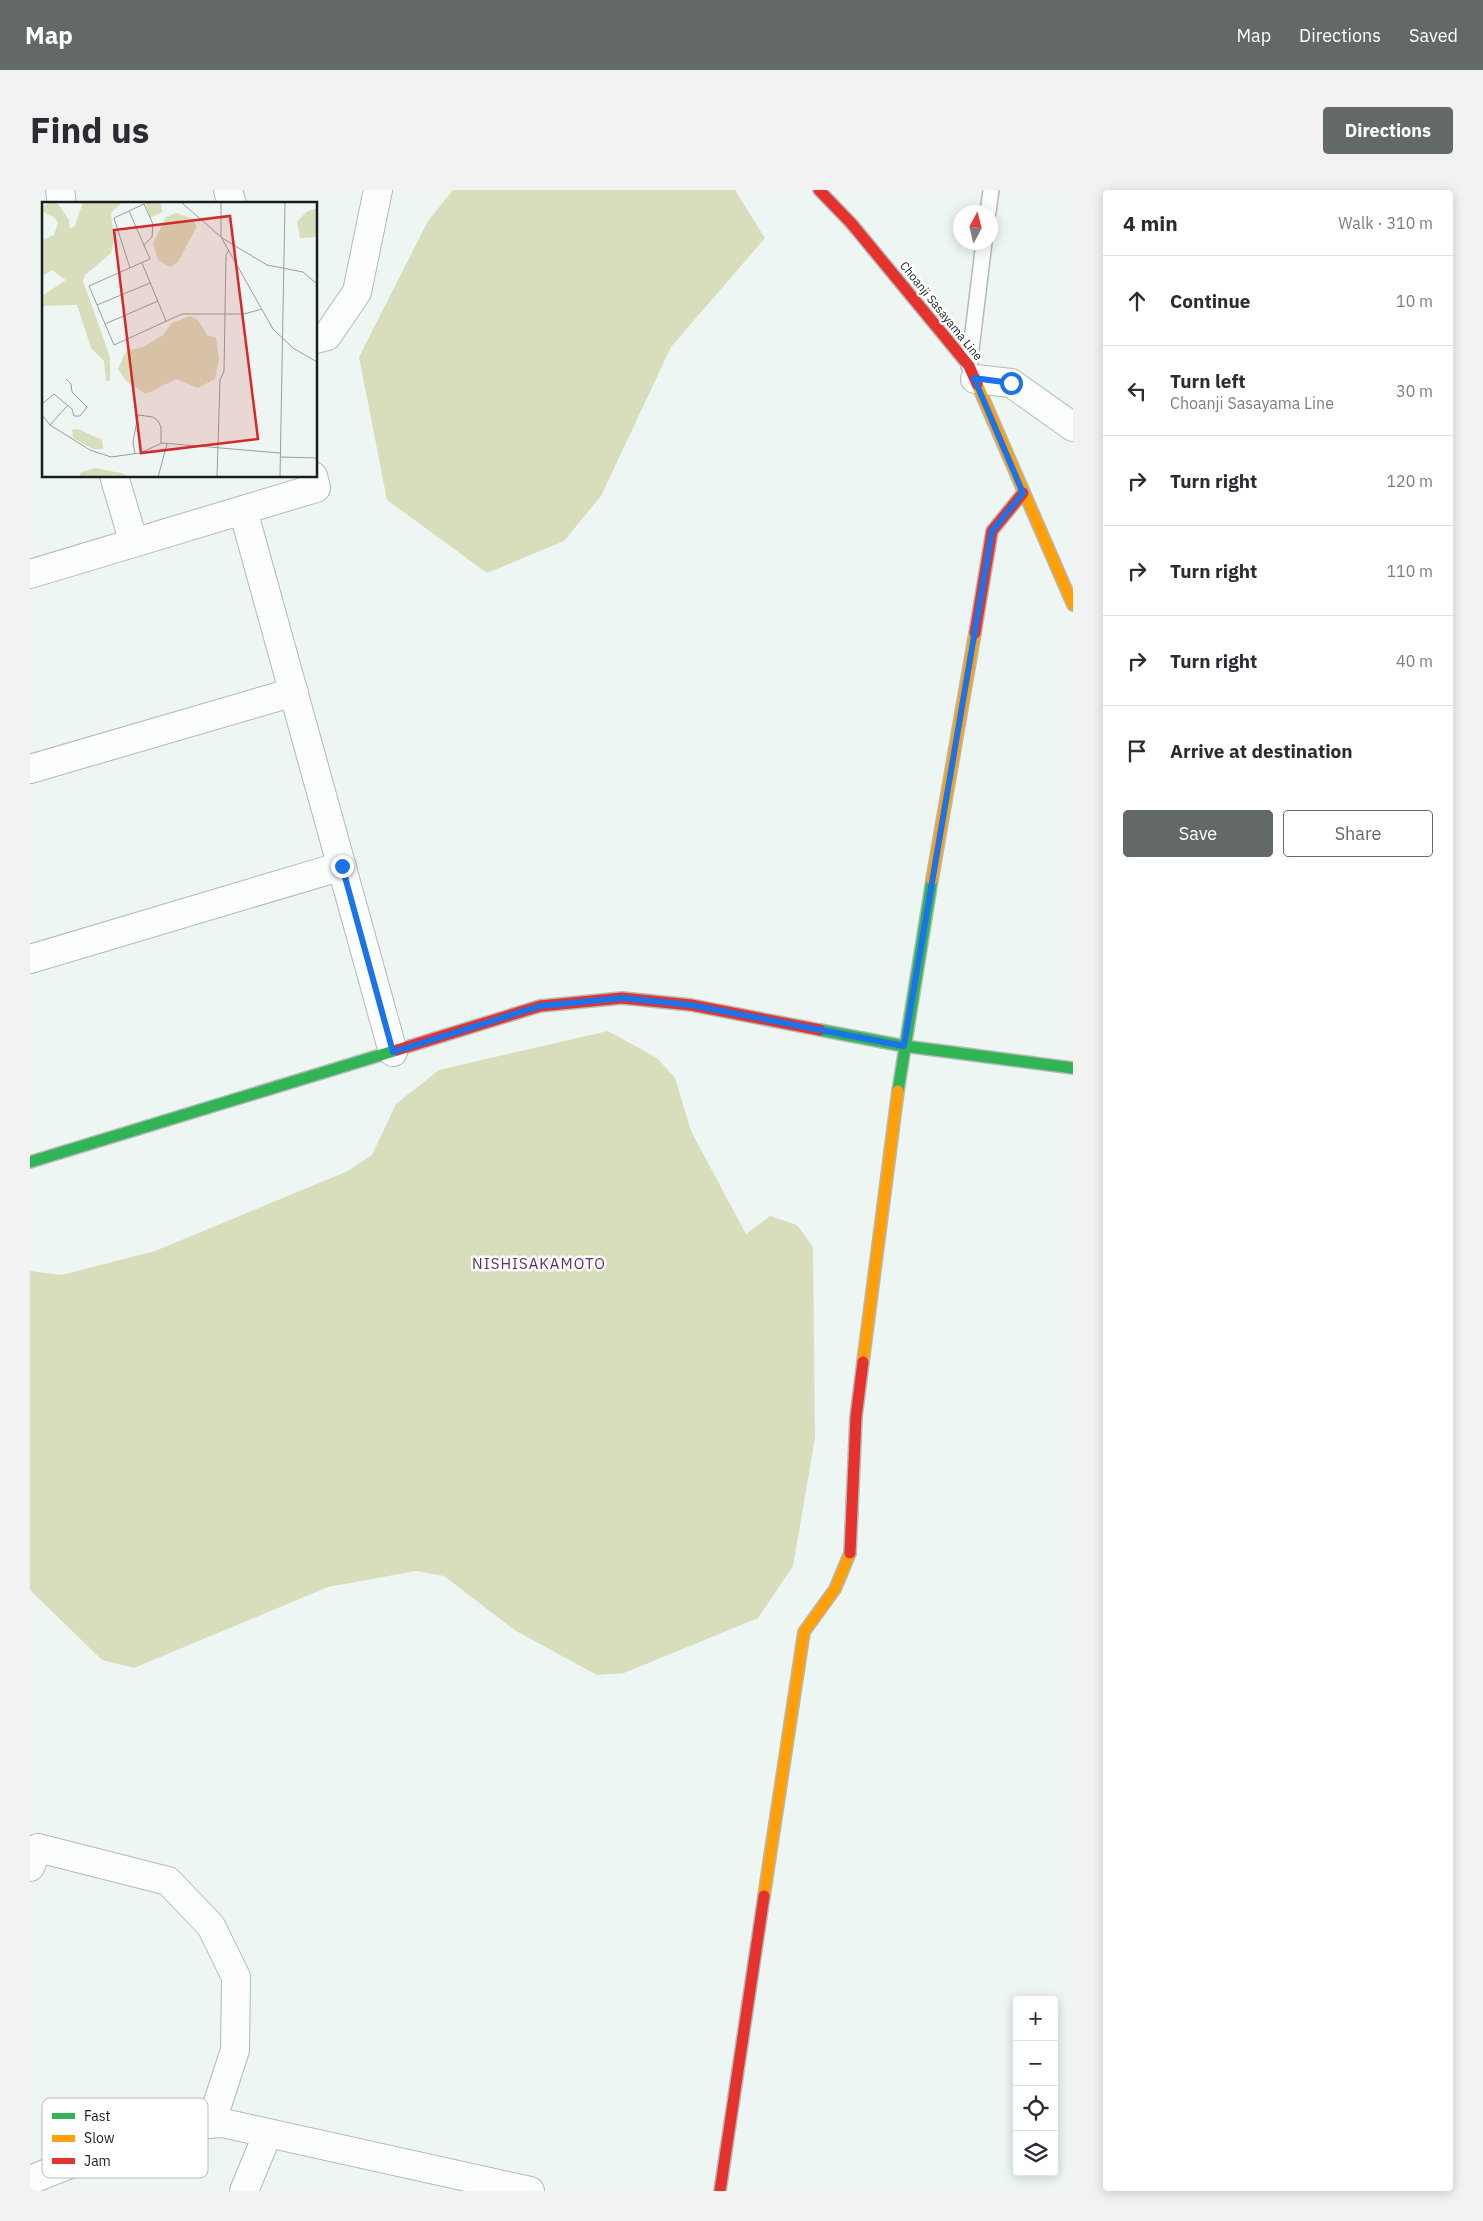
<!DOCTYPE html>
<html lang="en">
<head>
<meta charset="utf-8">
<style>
	:root { --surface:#fff; --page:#f2f2f3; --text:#2b2b33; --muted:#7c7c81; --line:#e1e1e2; --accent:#626967 }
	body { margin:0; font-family:"IBM Plex Sans",sans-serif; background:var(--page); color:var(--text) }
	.controls { position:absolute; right:15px; bottom:15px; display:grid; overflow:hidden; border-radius:5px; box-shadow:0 2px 12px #0003 }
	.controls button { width:45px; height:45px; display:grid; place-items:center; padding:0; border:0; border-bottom:1px solid var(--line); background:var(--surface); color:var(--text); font:25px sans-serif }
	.compass { position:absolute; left:923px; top:15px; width:45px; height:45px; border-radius:50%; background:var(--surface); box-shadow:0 2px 12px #0003; rotate:7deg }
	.stop { position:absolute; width:15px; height:15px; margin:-11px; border:4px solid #1a73e8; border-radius:50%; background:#fff }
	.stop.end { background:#1a73e8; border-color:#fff; box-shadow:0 1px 5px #0008 }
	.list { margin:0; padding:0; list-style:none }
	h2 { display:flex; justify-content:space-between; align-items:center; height:65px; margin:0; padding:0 20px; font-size:21px }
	h2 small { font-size:16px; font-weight:400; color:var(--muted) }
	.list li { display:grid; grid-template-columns:32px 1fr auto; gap:15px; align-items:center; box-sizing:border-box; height:90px; padding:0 20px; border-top:1px solid var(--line) }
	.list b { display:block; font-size:19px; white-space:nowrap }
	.list p { margin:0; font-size:16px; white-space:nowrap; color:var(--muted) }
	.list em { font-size:16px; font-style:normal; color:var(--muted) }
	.actions { display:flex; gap:10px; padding:15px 20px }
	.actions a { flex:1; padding:11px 0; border:1px solid var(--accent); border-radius:5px; text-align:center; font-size:18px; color:var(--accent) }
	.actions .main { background:var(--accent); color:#fff }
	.icon { flex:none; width:28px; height:28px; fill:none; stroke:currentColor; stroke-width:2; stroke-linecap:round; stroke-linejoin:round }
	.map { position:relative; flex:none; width:1043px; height:2001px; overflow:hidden; border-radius:5px }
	header { display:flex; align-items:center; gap:30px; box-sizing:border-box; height:70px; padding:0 25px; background:var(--accent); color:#fff }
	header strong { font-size:24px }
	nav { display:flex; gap:28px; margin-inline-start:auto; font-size:18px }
	.intro { display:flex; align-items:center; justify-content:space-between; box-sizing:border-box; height:120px; padding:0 30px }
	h1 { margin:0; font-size:35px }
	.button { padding:12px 22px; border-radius:5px; background:var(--accent); color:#fff; font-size:18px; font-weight:700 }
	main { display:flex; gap:30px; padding:0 30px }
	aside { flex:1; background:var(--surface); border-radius:5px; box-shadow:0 2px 12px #0003 }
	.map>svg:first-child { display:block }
	.green { fill:#d8ddbc }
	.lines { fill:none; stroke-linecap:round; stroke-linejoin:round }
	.lane-casing { stroke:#b3bab8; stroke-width:18 }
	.street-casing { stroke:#b3bab8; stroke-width:30 }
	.fast-casing { stroke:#b3bab8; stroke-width:14 }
	.slow-casing { stroke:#b3bab8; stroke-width:14 }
	.jam-casing { stroke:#b3bab8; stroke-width:14 }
	.lane { stroke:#fcfefd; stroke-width:15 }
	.street { stroke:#fcfefd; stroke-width:28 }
	.fast { stroke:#30b455; stroke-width:11 }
	.slow { stroke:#ff9f0a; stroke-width:11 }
	.jam { stroke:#e5322d; stroke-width:11 }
	.route { stroke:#1a73e8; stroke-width:6 }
	.labels { text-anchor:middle; stroke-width:5; stroke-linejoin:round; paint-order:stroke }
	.street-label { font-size:12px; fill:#171d1b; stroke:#fff }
	.quarter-label { font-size:15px; letter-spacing:1px; fill:#5e2e5f; stroke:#fff }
	.inset-road { fill:none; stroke:#979f9d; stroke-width:1 }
	.view { fill:#d62828; fill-opacity:0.15; stroke:#d62828; stroke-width:2.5 }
	.inset-edge { fill:none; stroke:#171d1b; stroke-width:2.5 }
	.key { fill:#fff; stroke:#b9bbbb; stroke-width:1 }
	.key-label { font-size:14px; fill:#171d1b }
</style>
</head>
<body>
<header>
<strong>Map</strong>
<nav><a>Map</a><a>Directions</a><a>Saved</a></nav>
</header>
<div class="intro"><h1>Find us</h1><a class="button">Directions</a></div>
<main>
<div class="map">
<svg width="1043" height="2001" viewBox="0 0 1043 2001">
	<rect width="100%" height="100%" fill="#edf6f3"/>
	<path class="green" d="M 423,0 L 705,0 L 735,48 L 641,157 L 571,306 L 534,351 L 457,383 L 357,310 L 329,167 L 398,31 Z
		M 578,841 L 627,868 L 645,888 L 661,941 L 716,1044 L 740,1026 L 767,1035 L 783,1057 L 785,1248 L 763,1376 L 728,1428 L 594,1483 L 567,1485 L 486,1441 L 414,1386 L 386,1381 L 298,1397 L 104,1478 L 72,1470 L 0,1400 L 0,1081 L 32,1085 L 125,1061 L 318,981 L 342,965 L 366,914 L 409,880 Z"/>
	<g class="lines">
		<g class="lane-casing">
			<path id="lane" d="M 958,22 L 961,0
				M 939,176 L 954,52"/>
		</g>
		<g class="street-casing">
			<path id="street" d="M 30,0 L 32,14
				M 198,0 L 202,14
				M 286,149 L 297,146 L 327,102 L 348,0
				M 945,189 L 981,193 L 1043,237
				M 84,286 L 104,353
				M 213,320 L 363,862
				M 0,384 L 286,298 L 283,286
				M 0,579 L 264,502
				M 0,769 L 312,676
				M 0,1677 L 8,1658 L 138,1691 L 181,1736 L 206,1787 L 205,1860 L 181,1934
				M 0,1990 L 136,1936 L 193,1933 L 500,2001
				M 214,2001 L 238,1943"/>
		</g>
		<g class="fast-casing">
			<path id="fast" d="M 790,840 L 874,856 L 1043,878
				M 868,901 L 902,690
				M 0,972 L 367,860"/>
		</g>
		<g class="slow-casing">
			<path id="slow" d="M 947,194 L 1043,415
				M 902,690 L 945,443
				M 833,1172 L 868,901
				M 734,1706 L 774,1442 L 805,1399 L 820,1363"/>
		</g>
		<g class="jam-casing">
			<path id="jam" d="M 789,0 L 821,33 L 939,176 L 947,194
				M 945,443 L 962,341 L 993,303
				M 367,860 L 510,816 L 592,808 L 661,815 L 790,840
				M 820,1363 L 826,1227 L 833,1172
				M 690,2001 L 734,1706"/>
		</g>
		<use href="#lane" class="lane"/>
		<use href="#street" class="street"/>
		<use href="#fast" class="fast"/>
		<use href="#slow" class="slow"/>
		<use href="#jam" class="jam"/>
	</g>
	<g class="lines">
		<path class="route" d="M 312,676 L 363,862 L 510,816 L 592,808 L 661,815 L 874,856 L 962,341 L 993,303 L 944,188 L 981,193"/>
	</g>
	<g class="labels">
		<g class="street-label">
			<text transform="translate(911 121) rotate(51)" y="4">Choanji Sasayama Line</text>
		</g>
		<g class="quarter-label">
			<text x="509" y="1079">NISHISAKAMOTO</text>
		</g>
	</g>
	<g transform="translate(12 12)">
		<rect width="275" height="275" fill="#edf6f3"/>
		<path d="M 8,0 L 16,2 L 27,18 L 28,27 L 33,24 L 41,0 L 80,0 L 69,11 L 72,39 L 69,51 L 43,73 L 41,79 L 68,155 L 68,179 L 64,179 L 62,159 L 49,146 L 35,103 L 0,104 L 0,94 L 24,78 L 10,68 L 0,74 L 0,38 L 12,33 L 16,21 L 12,15 L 1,10 L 2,4 ZM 103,0 L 119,0 L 120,10 L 108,16 ZM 275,6 L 275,35 L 258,36 L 255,20 L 264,10 ZM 134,11 L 149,16 L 155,24 L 136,60 L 128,65 L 116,58 L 111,42 L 124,15 ZM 148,114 L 156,118 L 166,134 L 174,135 L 177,157 L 173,177 L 156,186 L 134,177 L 104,192 L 84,179 L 76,167 L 84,149 L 101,145 L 121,133 L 130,121 ZM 36,227 L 60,238 L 61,247 L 51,247 L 31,236 L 30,228 ZM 52,266 L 79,271 L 86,275 L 38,275 L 38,271 Z" fill="#d8ddbc"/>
		<path class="inset-road" d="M 139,0 L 179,35 L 231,127 L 251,146 L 275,160M 179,0 L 179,35M 87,9 L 108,57 L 47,84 L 72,143 L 140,112 L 202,112 L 220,107M 180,36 L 225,63 L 261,70 L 275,82M 100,61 L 124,119M 88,66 L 72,16 L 102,2 L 111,22 L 110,35 L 102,43M 55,103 L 108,81M 63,122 L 116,99M 0,202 L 12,192 L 30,207 L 32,214 L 38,214 L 45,205 L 30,190 L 29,182 L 24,177M 0,213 L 8,223 L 48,248 L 69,255 L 98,251 L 120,241 L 238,251M 8,223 L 26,203M 93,252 L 91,240 L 96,213 L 111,215 L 116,219 L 119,225 L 119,241M 238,255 L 275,256M 116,275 L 125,242M 175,275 L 178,178 L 182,169 L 184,53 L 187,48M 238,275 L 243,0"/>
		<path class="view" d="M 188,14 L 216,237 L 99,251 L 72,28 Z"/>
		<rect width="275" height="275" class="inset-edge"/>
	</g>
	<rect x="12" y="1908" width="166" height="80" rx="8" class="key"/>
	<rect x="22" y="1923" width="23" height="6" fill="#30b455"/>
	<rect x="22" y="1945" width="23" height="7" fill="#ff9f0a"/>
	<rect x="22" y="1968" width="23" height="6" fill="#e5322d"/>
	<g class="key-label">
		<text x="54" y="1931">Fast</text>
		<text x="54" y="1953">Slow</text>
		<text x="54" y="1976">Jam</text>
	</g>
</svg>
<div class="controls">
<button>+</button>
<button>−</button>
<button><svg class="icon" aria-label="locate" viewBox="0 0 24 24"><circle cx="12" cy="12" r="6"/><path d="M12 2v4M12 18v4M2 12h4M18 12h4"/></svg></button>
<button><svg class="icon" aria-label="layers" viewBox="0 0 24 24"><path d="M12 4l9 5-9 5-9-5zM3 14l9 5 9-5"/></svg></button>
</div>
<svg class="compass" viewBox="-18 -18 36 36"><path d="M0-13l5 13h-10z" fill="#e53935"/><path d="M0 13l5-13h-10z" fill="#7c7c81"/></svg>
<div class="stop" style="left:981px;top:193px"></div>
<div class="stop end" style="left:312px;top:676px"></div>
</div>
<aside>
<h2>4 min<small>Walk · 310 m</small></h2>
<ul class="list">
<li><svg class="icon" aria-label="ahead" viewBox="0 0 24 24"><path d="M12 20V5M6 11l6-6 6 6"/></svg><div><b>Continue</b></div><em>10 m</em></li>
<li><svg class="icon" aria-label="left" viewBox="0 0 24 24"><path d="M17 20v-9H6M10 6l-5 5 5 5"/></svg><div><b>Turn left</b><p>Choanji Sasayama Line</p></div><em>30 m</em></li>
<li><svg class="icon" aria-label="right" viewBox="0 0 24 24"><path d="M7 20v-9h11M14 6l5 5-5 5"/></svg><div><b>Turn right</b></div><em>120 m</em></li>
<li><svg class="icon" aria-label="right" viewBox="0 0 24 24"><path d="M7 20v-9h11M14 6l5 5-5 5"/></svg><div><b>Turn right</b></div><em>110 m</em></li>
<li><svg class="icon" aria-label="right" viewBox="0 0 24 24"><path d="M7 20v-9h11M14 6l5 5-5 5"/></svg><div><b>Turn right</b></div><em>40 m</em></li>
<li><svg class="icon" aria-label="arrive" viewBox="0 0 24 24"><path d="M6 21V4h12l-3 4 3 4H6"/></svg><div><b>Arrive at destination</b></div></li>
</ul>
<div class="actions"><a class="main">Save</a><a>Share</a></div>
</aside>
</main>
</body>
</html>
